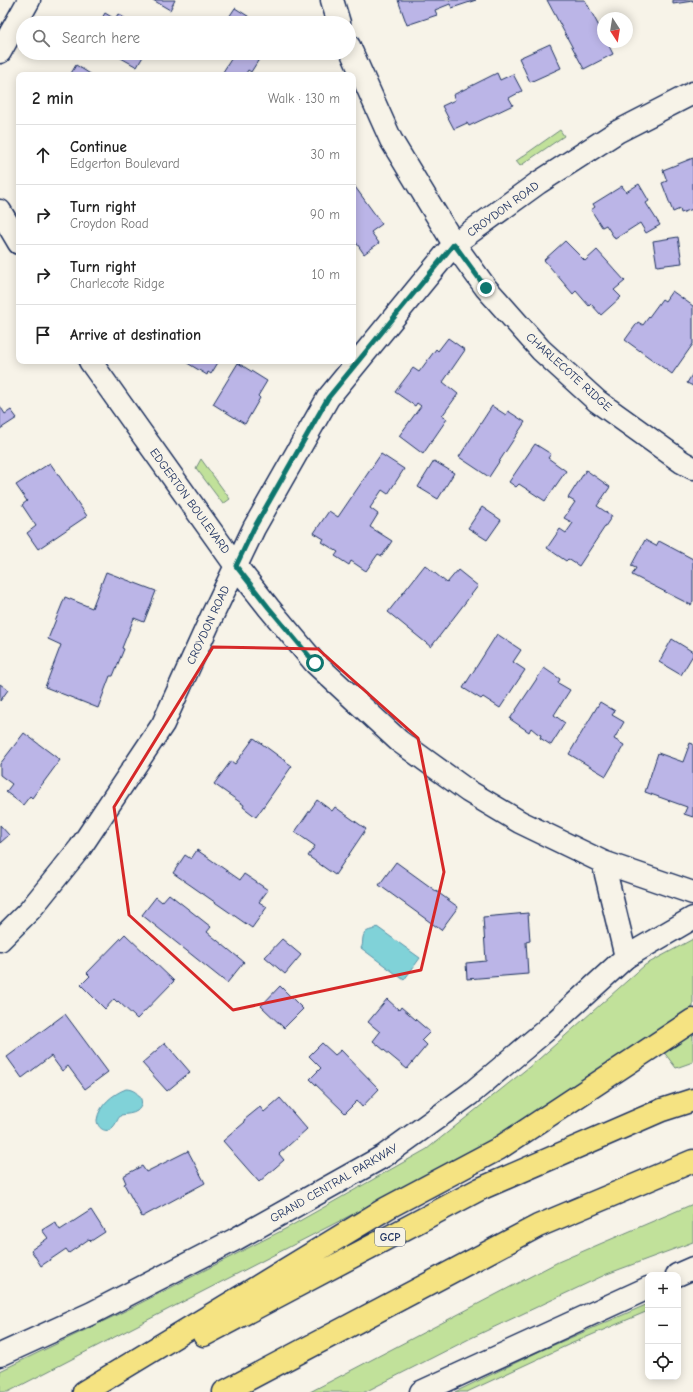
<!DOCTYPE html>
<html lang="en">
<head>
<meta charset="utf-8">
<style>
	:root { --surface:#fff; --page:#f6f6f6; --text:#222; --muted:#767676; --line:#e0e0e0 }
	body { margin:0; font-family:"Comic Neue",sans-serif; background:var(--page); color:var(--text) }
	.controls { position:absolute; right:12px; bottom:12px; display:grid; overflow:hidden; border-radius:8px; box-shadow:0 2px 10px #0003 }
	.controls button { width:36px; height:36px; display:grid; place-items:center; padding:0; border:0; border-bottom:1px solid var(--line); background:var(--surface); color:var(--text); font:20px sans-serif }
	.compass { position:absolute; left:597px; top:12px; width:36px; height:36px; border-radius:50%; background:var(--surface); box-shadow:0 2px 10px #0003; rotate:168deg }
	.stop { position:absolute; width:12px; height:12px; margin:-9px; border:3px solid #0f766e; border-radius:50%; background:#fff }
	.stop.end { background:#0f766e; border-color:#fff; box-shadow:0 1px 4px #0008 }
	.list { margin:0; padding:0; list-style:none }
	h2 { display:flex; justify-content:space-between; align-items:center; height:52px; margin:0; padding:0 16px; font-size:17px }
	h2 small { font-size:13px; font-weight:400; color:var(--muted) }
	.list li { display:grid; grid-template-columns:26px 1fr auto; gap:12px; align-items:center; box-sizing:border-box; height:60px; padding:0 16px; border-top:1px solid var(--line) }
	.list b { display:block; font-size:15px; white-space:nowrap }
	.list p { margin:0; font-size:13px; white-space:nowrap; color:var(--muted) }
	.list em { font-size:13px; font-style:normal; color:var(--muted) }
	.icon { flex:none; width:22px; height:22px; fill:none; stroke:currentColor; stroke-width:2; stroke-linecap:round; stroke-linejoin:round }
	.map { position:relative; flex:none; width:693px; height:1392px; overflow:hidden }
	.search { position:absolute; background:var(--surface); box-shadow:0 2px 10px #0003; left:16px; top:16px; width:340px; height:44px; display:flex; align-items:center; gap:10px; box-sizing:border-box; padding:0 14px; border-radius:22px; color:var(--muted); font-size:15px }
	.panel { position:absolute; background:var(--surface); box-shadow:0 2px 10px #0003; left:16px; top:72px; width:340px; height:292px; border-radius:8px }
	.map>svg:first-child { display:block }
	.green { fill:#c1e19a; stroke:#6e887c }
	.water { fill:#80d2d8; stroke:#5891a7 }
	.building { fill:#bbb5e7; stroke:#1b2f5e }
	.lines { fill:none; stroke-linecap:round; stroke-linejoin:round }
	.minor-casing { stroke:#1b2f5e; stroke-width:25 }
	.secondary-casing { stroke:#1b2f5e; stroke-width:25 }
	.motorway-casing { stroke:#1b2f5e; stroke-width:25 }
	.minor { stroke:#f7f3e8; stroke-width:22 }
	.secondary { stroke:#f7f3e8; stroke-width:22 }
	.motorway { stroke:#f5e382; stroke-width:22 }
	.route { stroke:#0f766e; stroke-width:5 }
	.marked { fill:none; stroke:#d62828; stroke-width:3; stroke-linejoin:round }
	.labels { text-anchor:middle; stroke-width:3; stroke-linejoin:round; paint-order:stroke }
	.shield { fill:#f7f3e8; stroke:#5d6a87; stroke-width:1 }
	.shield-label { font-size:11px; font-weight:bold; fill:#1b2f5e }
	.street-label { font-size:12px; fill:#1b2f5e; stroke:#f7f3e8 }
</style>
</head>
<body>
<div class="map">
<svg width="693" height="1392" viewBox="0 0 693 1392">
	<rect width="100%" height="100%" fill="#f7f3e8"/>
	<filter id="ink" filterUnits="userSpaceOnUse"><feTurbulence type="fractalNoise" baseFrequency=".025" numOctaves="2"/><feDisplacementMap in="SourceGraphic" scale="8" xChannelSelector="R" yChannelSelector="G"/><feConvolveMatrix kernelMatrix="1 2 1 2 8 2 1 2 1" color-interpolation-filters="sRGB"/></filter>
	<g filter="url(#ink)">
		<path class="green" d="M 560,130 L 564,136 L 520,166 L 516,161 Z
			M 201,459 L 230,499 L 223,504 L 196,468 Z
			M 693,939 L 693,1007 L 503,1133 L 419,1180 L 8,1392 L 0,1392 L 0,1371 L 129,1309 L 287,1228 L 427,1149 L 539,1059 L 645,965 Z
			M 693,1033 L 693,1062 L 676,1068 L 663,1051 Z
			M 693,1204 L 693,1242 L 607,1274 L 471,1338 L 365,1392 L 310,1392 L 558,1262 Z
			M 648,1304 L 648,1311 L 568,1345 L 467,1392 L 455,1392 L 540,1351 Z"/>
		<path class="water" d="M 377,927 L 420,958 L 404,980 L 361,948 C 364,944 361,938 365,933 C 369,929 373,931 377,927 Z
			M 126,1089 C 137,1089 148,1102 137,1111 C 133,1114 126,1114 121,1115 C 117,1119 116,1125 112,1128 C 106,1134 97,1128 97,1120 C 99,1105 113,1094 126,1089 Z"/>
		<path class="building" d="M 153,0 L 175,0 L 170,10 Z
			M 398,0 L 476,0 L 452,8 L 450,4 L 435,10 L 437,15 L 407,25 Z
			M 547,0 L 585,0 L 603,34 L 603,42 L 607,42 L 613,54 L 584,69 Z
			M 673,0 L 693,0 L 693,1 L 673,4 Z
			M 235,8 L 259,23 L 225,23 Z
			M 105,13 L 115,19 L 118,14 L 133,23 L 99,23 Z
			M 550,44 L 561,68 L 530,82 L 519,58 Z
			M 112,53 L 145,53 L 137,67 Z
			M 235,53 L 263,53 L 251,72 L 248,70 L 245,75 L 221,75 Z
			M 76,65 L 92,75 L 70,75 Z
			M 497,73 L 500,80 L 513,74 L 522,91 L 509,98 L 513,105 L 469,126 L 467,123 L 454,129 L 442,106 L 455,100 L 453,95 Z
			M 693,158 L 693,209 L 681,213 L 680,209 L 673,212 L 662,183 L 667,181 L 663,170 Z
			M 353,184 L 382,224 L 371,232 L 379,243 L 364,254 L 353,238 Z
			M 639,184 L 649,201 L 646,203 L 660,225 L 646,233 L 640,223 L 615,239 L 606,225 L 602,227 L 591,210 L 595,207 L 593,204 L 622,186 L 626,192 Z
			M 678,237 L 682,263 L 657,266 L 653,241 Z
			M 565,241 L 585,261 L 597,250 L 625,281 L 614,290 L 621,297 L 601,315 L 591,304 L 589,306 L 576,291 L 573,294 L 544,260 Z
			M 672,291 L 693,306 L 693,344 L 672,374 L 625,340 L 638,322 L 643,325 L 662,299 L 665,301 Z
			M 448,338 L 465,350 L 443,382 L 458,394 L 442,416 L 447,419 L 423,454 L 399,436 L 421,406 L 417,403 L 415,406 L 395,392 L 413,368 L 419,372 L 436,349 L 438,351 Z
			M 184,361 L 219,361 L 211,374 L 208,372 L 207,375 Z
			M 238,363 L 267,381 L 258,396 L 260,398 L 245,424 L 213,404 Z
			M 693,373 L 693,386 L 687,383 Z
			M 0,406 L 5,414 L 11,410 L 17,418 L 0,429 Z
			M 492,406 L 506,415 L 508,411 L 525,422 L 489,477 L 459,457 Z
			M 535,444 L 551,454 L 548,458 L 566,471 L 545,501 L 519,484 L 516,487 L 509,482 Z
			M 381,454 L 404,469 L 388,494 L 382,490 L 370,508 L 378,514 L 370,527 L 392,541 L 382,556 L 378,554 L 366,571 L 351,561 L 349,565 L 335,556 L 338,552 L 322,542 L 324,539 L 314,533 L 329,511 L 338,517 Z
			M 434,461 L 454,473 L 438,499 L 418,487 Z
			M 50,463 L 87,516 L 38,549 L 27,533 L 36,526 L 22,505 L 27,501 L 16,485 Z
			M 586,470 L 610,487 L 597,506 L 612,516 L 579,566 L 568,559 L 566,561 L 547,548 L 560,529 L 566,533 L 573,523 L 564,518 L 575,502 L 568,498 Z
			M 482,507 L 501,520 L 487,540 L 468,528 Z
			M 645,540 L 656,546 L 659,541 L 693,559 L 693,601 L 691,605 L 632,575 L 636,568 L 631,566 Z
			M 425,565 L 447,583 L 458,570 L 478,586 L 431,647 L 388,612 Z
			M 106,572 L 156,591 L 144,622 L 134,618 L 122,648 L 124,649 L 113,676 L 110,676 L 98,708 L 45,687 L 61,645 L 48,639 L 65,597 L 92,608 Z
			M 497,634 L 521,650 L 513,662 L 525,670 L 500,708 L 483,697 L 481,699 L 463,688 Z
			M 672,639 L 693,652 L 693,655 L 681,675 L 659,662 Z
			M 544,668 L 560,679 L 558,683 L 570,690 L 554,715 L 565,723 L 551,745 L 540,738 L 541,735 L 537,733 L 531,728 L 529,732 L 510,719 Z
			M 0,684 L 8,690 L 0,701 Z
			M 600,702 L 615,711 L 612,715 L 624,722 L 614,739 L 624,745 L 606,776 L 569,754 Z
			M 24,733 L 60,760 L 32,798 L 30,796 L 23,805 L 6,792 L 12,784 L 0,775 L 0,764 Z
			M 254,738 L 292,766 L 256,817 L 243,807 L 244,805 L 214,784 L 231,761 L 235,764 Z
			M 690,743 L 693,744 L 693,817 L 684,814 L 687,807 L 645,792 L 658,753 L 683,762 Z
			M 317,800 L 332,811 L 335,807 L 366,829 L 335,875 L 308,856 L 315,846 L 295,832 Z
			M 0,825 L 9,835 L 0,843 Z
			M 197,850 L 240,880 L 244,874 L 268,890 L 259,902 L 267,907 L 252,928 L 173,873 L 185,855 L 191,859 Z
			M 396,862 L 458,907 L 441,930 L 379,885 Z
			M 169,894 L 211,927 L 207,932 L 244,962 L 227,983 L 142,915 L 156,897 L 162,902 Z
			M 528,913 L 530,941 L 526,942 L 528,974 L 467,979 L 466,963 L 486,961 L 483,917 Z
			M 125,934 L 174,981 L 137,1019 L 118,1001 L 117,1002 L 114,999 L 105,1009 L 81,985 L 90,976 L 87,973 Z
			M 282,939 L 301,955 L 285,974 L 265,957 Z
			M 280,986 L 303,1009 L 284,1028 L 261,1006 Z
			M 387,999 L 399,1010 L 401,1007 L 430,1032 L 422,1040 L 427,1045 L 407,1069 L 373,1041 L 380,1032 L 368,1022 Z
			M 65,1014 L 108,1072 L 85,1089 L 68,1066 L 62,1071 L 51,1056 L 22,1078 L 7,1057 Z
			M 165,1043 L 190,1072 L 167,1091 L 142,1063 Z
			M 322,1043 L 335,1055 L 341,1050 L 379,1089 L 362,1107 L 357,1101 L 345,1113 L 310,1079 L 321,1068 L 309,1056 Z
			M 280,1098 L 307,1129 L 279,1154 L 284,1160 L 259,1182 L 223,1141 L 245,1122 L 244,1120 L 260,1107 L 264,1112 Z
			M 188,1151 L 205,1183 L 142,1217 L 124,1184 L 126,1183 L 123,1176 L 142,1166 L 146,1172 Z
			M 91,1210 L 105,1232 L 91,1241 L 89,1239 L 69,1253 L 66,1249 L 41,1266 L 31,1250 L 48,1238 L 42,1230 L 55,1222 L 60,1230 Z"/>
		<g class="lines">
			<g class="minor-casing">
				<path id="minor" d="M 332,0 L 339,23
					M 349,46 L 391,140 L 454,244 L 486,288 L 541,350 L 597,401 L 682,462 L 693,468
					M 0,52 L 29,0
					M 0,211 L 19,243
					M 90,361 L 236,566 L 269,608 L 315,663 L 399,741 L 468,791 L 520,822 L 603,862 L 693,893
					M 603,862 L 626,957
					M 0,940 L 30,910 L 80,848 L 163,724 L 212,616 L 254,528 L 328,398 L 454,244 L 538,183 L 617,132 L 693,93"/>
			</g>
			<g class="secondary-casing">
				<path id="secondary" d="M 677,1275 L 693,1268
					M 0,1355 L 92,1313 L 234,1240 L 384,1156 L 470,1094 L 545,1031 L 626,957 L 693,918
					M 421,1392 L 648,1288"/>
			</g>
			<g class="motorway-casing">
				<path id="motorway" d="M 204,1335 L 480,1189 L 662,1110 L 693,1100
					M 84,1392 L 387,1208 L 498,1149 L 693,1020
					M 224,1392 L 538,1226 L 693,1161"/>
			</g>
			<use href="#minor" class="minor"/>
			<use href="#secondary" class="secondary"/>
			<use href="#motorway" class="motorway"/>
		</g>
	</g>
	<g class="lines" filter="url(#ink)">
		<path class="route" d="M 315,663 L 269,608 L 236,566 L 254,528 L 328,398 L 454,244 L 486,288"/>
	</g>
	<path class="marked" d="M 213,647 L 318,649 L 418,738 L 444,872 L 421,970 L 233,1010 L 129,915 L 114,807 Z"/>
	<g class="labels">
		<rect class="shield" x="375" y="1228" width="30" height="18" rx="3"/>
		<g class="shield-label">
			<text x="390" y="1241">GCP</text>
		</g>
		<g class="street-label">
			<text transform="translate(503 209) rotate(-36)" y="4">CROYDON ROAD</text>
			<text transform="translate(569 372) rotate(42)" y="4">CHARLECOTE RIDGE</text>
			<text transform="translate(190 501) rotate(54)" y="4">EDGERTON BOULEVARD</text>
			<text transform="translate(208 625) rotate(-65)" y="4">CROYDON ROAD</text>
			<text transform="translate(334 1183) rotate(-30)" y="4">GRAND CENTRAL PARKWAY</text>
		</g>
	</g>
</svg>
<div class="controls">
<button>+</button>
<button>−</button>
<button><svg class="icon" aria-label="locate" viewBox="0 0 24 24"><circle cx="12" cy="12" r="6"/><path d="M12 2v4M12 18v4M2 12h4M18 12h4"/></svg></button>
</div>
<svg class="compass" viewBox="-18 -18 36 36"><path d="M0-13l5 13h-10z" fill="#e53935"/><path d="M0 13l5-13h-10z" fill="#767676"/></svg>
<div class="stop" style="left:315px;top:663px"></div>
<div class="stop end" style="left:486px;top:288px"></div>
<div class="search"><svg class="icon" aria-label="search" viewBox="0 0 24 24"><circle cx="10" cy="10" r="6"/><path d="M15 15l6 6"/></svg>Search here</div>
<section class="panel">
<h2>2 min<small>Walk · 130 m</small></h2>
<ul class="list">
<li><svg class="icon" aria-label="ahead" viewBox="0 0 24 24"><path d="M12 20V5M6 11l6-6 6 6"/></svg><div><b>Continue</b><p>Edgerton Boulevard</p></div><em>30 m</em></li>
<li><svg class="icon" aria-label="right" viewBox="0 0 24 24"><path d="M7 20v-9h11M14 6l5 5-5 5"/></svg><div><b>Turn right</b><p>Croydon Road</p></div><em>90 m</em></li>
<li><svg class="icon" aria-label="right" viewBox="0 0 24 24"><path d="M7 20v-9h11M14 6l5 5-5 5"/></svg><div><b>Turn right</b><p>Charlecote Ridge</p></div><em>10 m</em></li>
<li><svg class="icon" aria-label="arrive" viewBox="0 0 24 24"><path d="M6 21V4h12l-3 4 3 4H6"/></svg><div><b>Arrive at destination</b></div></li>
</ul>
</section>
</div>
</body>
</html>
